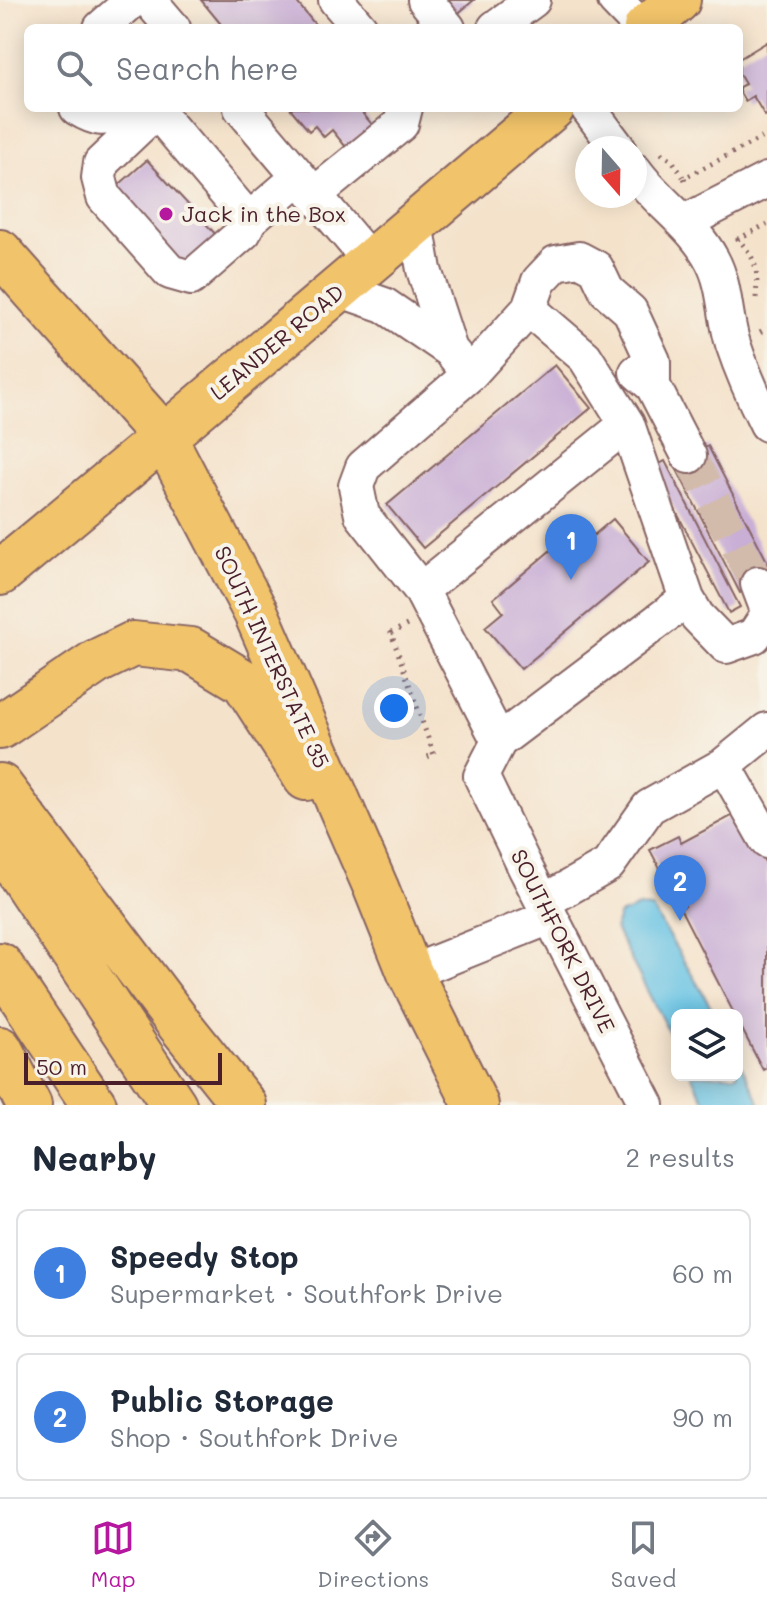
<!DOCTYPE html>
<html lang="en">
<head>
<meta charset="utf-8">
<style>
	:root { --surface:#fff; --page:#f6f6f7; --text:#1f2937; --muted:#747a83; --line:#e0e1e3; --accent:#b5179e }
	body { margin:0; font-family:Mali,sans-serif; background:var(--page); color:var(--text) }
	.controls { position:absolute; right:24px; bottom:24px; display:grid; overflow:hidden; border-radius:12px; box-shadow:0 4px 20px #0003 }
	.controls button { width:72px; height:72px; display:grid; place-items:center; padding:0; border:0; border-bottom:2px solid var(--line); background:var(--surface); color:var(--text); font:40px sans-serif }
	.compass { position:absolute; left:575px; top:136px; width:72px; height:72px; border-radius:50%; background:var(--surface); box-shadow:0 4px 20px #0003; rotate:160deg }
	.scale { position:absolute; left:24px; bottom:20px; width:198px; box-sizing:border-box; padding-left:8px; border:4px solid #4a1f2b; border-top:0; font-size:22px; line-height:28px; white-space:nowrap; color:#4a1f2b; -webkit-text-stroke:6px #f7f3e8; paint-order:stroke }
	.you { position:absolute; left:394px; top:708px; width:28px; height:28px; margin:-20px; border:6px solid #fff; border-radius:50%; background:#1a73e8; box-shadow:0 0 0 12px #1a73e833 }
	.badge { display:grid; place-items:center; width:52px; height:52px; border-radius:50%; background:var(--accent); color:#fff; font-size:26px; font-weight:700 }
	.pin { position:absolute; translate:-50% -66px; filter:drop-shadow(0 2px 4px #0008) }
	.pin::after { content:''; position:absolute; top:42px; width:28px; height:24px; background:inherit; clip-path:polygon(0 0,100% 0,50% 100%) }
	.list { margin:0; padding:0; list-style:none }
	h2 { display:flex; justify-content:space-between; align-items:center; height:104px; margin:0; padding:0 32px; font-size:34px }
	h2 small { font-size:26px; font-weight:400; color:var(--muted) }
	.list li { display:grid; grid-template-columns:52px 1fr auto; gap:24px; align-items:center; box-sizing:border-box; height:128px; margin:0 16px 16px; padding:0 16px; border:2px solid var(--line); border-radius:12px }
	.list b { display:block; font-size:30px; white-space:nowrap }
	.list p { margin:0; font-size:26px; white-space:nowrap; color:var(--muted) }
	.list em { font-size:26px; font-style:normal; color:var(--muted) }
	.icon { flex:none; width:44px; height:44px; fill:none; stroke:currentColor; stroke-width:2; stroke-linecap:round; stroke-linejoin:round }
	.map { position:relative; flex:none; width:767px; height:1105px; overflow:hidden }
	.search { position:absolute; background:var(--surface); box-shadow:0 4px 20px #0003; left:24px; right:24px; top:24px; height:88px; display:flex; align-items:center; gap:20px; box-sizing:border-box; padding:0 28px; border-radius:12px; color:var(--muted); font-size:30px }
	.sheet { height:392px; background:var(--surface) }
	nav { display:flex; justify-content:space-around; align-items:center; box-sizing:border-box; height:112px; border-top:2px solid var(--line); background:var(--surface); font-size:22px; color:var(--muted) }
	nav a { display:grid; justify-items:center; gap:4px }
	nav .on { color:var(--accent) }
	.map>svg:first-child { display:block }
	.water { fill:#66c2e4; stroke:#587088; stroke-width:2 }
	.building { fill:#c9afd6 }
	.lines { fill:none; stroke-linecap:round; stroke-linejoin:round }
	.minor-tunnel { stroke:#d2bbab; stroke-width:34; stroke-dasharray:34 17; stroke-linecap:butt }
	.minor-casing { stroke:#866363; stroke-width:38 }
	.major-casing { stroke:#866363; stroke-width:48 }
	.highway-casing { stroke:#866363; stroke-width:48 }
	.path { stroke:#866363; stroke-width:5; stroke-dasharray:2 6; stroke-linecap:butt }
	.minor { stroke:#fff; stroke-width:34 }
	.major { stroke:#f1c36a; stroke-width:44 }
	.highway { stroke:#f1c36a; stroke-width:44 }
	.poi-dot { fill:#b5179e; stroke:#f7f3e8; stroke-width:3 }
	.labels { text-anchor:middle; stroke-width:8; stroke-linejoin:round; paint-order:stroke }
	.poi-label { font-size:22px; fill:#4a1f2b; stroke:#f7f3e8; text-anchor:start }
	.street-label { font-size:22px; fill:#4a1f2b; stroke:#f7f3e8 }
</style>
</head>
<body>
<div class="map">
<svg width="767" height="1105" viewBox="0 0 767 1105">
	<rect width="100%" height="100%" fill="#f7f3e8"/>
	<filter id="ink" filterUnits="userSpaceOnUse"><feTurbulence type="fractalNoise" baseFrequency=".0125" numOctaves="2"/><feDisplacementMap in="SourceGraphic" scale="16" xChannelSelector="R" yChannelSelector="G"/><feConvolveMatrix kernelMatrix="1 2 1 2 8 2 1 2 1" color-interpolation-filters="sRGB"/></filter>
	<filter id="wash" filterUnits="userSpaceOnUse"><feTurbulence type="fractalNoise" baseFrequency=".006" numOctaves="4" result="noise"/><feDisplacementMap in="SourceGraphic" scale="32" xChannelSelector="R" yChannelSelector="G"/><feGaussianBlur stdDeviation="1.8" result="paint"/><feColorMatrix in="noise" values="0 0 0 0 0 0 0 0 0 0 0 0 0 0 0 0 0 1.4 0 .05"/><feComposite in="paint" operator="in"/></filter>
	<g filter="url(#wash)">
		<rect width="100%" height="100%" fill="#f4e2cb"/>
		<path class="water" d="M 639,907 L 652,908 L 716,1015 L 677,1015 L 677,1048 L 615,929 L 619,915 Z
			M 737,1056 L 761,1105 L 707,1105 L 691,1075 L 737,1075 Z"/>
		<g id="blocks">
			<path class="building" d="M 201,0 L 295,0 L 318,28 L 224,28 Z
				M 444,0 L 474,0 L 456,15 Z
				M 767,42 L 767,115 L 765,116 L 753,96 L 745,101 L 739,91 L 739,87 L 745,84 L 739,74 L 739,59 Z
				M 290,108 L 358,108 L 377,130 L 350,152 L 332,130 L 324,137 L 315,126 L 309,131 Z
				M 147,160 L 219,238 L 185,268 L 113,190 Z
				M 555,365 L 591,408 L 423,548 L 387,505 Z
				M 708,446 L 767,561 L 767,580 L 740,593 L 674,464 Z
				M 665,461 L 740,607 L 729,613 L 653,467 Z
				M 613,519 L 649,562 L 521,669 L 485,627 L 503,612 L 493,599 L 583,523 L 594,535 Z
				M 739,812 L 767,866 L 767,1068 L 763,1070 L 680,908 L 685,906 L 672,879 L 667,882 L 650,850 L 678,836 L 681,843 Z"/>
		</g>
	</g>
	<g filter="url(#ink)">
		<use href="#blocks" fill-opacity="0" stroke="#866363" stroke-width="2"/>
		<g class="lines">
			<path class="minor-tunnel" d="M 689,456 L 758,584"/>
			<g class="minor-casing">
				<path id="minor" d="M 149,0 L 173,28
					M 336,0 L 360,28
					M 425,0 L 448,28
					M 615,0 L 642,28
					M 101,28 L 133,0
					M 495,28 L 533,0
					M 77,108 C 95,119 107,123 123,108
					M 154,108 L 249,220 L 299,177
					M 241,108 L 371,262
					M 588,108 L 618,148
					M 156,111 L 101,163 L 99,178 L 104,197 L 170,272 L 191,278 L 244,232 L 249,220
					M 635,171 C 658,203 693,224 712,260 C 726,286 724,316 733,344 C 742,371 754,398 767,424
					M 314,195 L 401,124 L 405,108
					M 685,222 L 767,180
					M 416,223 L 424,270 L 450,350
					M 338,289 L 384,305 L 450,350 L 470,374 L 363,467 L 356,486 L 362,515 L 421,590 L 627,424
					M 529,309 L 585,357 L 627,424 L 687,599 L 697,616 L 726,646 L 754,636 L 767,616
					M 637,372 L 653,386 L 689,456
					M 470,374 L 529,309 L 539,281 L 556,263 L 579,259 L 596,268 L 607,291 L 630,311 L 653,361 L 653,386
					M 758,584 L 767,608
					M 421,590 L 499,741 L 687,599
					M 499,741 L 481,776 L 526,869 L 647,1105
					M 724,765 L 767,841
					M 543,902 L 608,865 L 649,807 L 724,765 L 767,730
					M 410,973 L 550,917"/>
			</g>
			<g class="major-casing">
				<path id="major" d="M 646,28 L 678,0
					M 0,252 L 164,437 L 256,613 L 376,888 L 410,973 L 476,1105
					M 0,573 L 164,437 L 552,108
					M 0,727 L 96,662 L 133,644 L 191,650 L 244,682 L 306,778"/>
			</g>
			<g class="highway-casing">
				<path id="highway" d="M 0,786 L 180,1025 L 244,1105
					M 0,844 L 174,1105
					M 0,965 L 94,1105
					M 0,1049 L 29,1105"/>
			</g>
			<path class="path" d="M 661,153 L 672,160 L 683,177
				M 685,180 L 684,178 L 767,135
				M 756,298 C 758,270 758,261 738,239 L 767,224
				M 760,332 L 767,328
				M 407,625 L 391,633 L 434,755 L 427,757"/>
			<use href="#minor" class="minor"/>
			<use href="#major" class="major"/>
			<use href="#highway" class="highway"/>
		</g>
	</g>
	<circle class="poi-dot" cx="166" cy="214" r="8"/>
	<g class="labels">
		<g class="poi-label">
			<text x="182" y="222">Jack in the Box</text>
		</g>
		<g class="street-label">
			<text transform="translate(277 342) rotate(-40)" y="8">LEANDER ROAD</text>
			<text transform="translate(272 657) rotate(65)" y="8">SOUTH INTERSTATE 35</text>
			<text transform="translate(563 941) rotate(63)" y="8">SOUTHFORK DRIVE</text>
		</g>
	</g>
</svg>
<div class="controls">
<button><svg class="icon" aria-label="layers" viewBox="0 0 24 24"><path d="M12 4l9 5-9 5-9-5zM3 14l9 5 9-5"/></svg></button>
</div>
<svg class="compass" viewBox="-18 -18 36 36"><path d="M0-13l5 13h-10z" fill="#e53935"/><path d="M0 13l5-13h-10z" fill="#747a83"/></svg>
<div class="scale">50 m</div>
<div class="you"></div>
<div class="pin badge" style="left:571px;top:580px;background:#3f7fe0">1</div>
<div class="pin badge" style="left:680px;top:921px;background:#3f7fe0">2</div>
<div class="search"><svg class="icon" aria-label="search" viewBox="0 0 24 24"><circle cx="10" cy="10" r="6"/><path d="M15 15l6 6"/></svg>Search here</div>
</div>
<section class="sheet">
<h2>Nearby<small>2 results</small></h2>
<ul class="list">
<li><span class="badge" style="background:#3f7fe0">1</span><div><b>Speedy Stop</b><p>Supermarket · Southfork Drive</p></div><em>60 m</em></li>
<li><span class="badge" style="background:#3f7fe0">2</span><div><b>Public Storage</b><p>Shop · Southfork Drive</p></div><em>90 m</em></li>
</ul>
</section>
<nav>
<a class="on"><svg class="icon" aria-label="map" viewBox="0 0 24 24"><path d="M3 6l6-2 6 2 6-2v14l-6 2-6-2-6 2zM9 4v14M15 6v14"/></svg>Map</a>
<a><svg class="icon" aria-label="directions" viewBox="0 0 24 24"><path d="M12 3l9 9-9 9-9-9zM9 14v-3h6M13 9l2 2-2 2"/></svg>Directions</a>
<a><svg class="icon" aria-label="saved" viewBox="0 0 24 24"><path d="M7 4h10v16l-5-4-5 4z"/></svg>Saved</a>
</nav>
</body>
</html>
